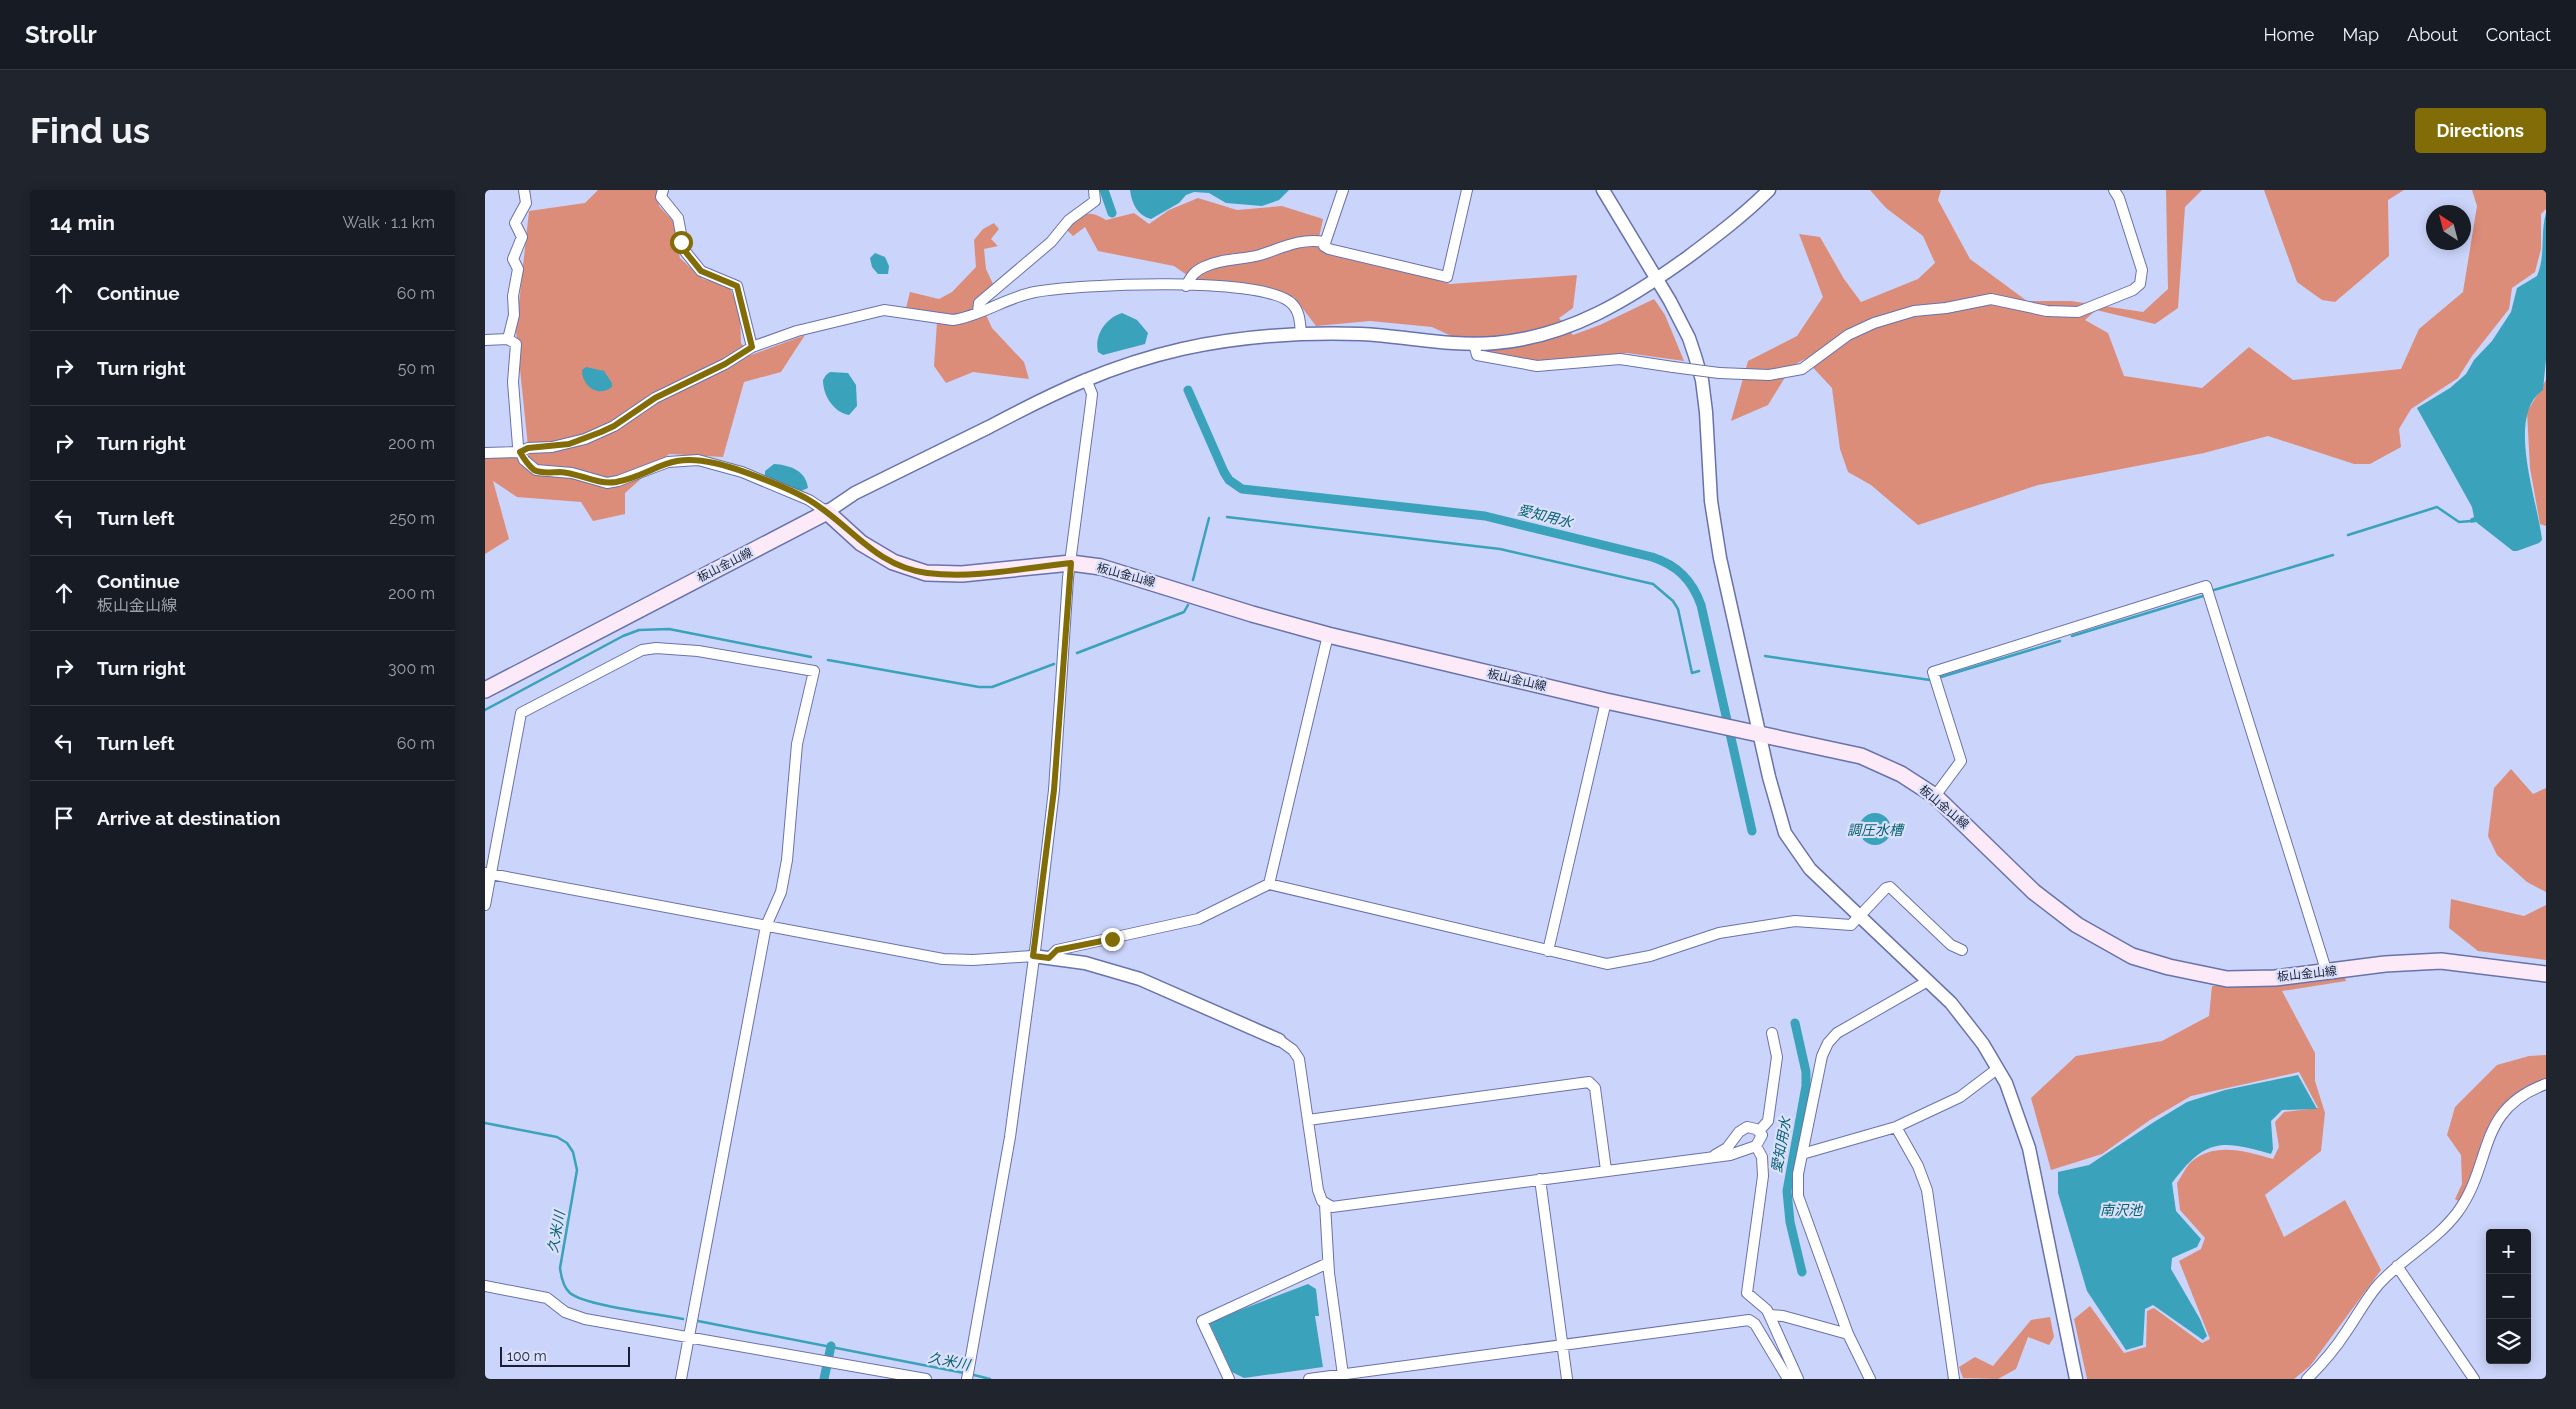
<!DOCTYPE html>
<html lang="en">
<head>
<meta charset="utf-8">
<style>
	:root { --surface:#171b24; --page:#20242c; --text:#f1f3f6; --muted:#9ea1a6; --line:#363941; --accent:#816c07 }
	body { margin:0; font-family:Raleway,"Noto Sans JP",sans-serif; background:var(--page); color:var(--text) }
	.controls { position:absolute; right:15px; bottom:15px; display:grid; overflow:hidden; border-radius:5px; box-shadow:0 2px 12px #0003 }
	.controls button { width:45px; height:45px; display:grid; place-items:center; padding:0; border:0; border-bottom:1px solid var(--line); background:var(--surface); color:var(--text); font:25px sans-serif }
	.compass { position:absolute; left:1941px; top:15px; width:45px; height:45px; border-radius:50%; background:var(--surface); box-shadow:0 2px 12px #0003; rotate:324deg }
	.scale { position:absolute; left:15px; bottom:12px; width:130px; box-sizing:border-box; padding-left:5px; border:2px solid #1b1f36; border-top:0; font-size:14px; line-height:18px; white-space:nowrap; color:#1b1f36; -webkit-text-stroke:4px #dbe1fb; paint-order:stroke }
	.stop { position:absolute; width:15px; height:15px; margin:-11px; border:4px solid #816c07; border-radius:50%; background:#fff }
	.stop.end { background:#816c07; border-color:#fff; box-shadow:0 1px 5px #0008 }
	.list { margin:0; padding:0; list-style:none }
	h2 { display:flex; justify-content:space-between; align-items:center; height:65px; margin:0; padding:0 20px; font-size:21px }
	h2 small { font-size:16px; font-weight:400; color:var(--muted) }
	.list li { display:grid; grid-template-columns:32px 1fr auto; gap:15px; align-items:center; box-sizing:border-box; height:75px; padding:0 20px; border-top:1px solid var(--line) }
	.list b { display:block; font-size:19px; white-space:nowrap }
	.list p { margin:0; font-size:16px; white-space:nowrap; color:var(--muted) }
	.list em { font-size:16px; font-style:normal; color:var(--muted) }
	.icon { flex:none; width:28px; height:28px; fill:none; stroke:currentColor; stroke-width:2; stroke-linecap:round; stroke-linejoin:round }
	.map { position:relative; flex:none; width:2061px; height:1189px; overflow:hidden; border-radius:5px }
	header { display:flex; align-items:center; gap:30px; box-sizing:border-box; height:70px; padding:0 25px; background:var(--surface); border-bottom:1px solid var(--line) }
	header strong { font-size:24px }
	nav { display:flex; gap:28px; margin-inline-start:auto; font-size:18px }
	.intro { display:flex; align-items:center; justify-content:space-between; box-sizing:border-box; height:120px; padding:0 30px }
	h1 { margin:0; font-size:35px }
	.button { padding:12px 22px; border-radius:5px; background:var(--accent); color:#fff; font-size:18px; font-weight:700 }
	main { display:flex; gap:30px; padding:0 30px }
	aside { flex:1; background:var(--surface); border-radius:5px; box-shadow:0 2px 12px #0003 }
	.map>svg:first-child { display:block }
	.green { fill:#dc8d79 }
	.water { fill:#3aa2ba }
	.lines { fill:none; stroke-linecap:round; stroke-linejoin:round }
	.stream { stroke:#3aa2ba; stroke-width:2.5 }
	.canal { stroke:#3aa2ba; stroke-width:9 }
	.minor-casing { stroke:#6872ac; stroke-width:12 }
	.tertiary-casing { stroke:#6872ac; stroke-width:15 }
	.secondary-casing { stroke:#6872ac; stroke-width:18 }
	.minor { stroke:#fff; stroke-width:10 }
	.tertiary { stroke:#fff; stroke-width:12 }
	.secondary { stroke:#fceaf8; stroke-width:15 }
	.minor-bridge-casing { stroke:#6872ac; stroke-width:12; stroke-linecap:butt }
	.minor-bridge { stroke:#fff; stroke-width:10 }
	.route { stroke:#816c07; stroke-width:6 }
	.labels { text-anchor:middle; stroke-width:4.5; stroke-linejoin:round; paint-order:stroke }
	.street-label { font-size:12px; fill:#1b1f36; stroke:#dbe1fb }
	.water-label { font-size:14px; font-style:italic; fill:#076171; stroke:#dbe1fb }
</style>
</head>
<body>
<header>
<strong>Strollr</strong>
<nav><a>Home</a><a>Map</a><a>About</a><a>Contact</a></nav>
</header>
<div class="intro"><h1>Find us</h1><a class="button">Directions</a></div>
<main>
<aside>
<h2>14 min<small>Walk · 1.1 km</small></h2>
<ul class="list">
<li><svg class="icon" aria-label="ahead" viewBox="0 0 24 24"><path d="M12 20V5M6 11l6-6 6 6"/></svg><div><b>Continue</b></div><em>60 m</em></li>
<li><svg class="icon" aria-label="right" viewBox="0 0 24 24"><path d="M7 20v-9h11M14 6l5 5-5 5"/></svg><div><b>Turn right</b></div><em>50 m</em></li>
<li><svg class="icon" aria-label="right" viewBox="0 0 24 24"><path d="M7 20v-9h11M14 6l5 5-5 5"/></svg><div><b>Turn right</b></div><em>200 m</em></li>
<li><svg class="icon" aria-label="left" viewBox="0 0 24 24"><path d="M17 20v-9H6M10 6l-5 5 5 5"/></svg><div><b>Turn left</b></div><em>250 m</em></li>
<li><svg class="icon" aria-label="ahead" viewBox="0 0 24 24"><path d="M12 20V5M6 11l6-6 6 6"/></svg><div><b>Continue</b><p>板山金山線</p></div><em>200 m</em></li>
<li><svg class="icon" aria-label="right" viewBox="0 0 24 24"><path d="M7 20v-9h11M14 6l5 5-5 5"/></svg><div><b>Turn right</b></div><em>300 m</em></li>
<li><svg class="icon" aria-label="left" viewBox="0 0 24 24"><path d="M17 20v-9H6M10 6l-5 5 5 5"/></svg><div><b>Turn left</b></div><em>60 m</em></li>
<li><svg class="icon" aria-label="arrive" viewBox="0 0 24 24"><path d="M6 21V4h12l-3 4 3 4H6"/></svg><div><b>Arrive at destination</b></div></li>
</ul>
</aside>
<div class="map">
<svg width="2061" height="1189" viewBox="0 0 2061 1189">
	<rect width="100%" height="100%" fill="#cbd4fa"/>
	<path class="green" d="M 113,0 L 172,0 L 174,16 L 188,31 L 195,68 L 218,89 L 244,95 L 255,122 L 256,153 L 266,165 L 320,145 L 296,182 L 259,192 L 238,267 L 184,264 L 140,303 L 140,324 L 108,331 L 96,312 L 32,307 L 8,291 L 24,349 L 0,364 L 0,267 L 44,266 L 31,141 L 44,21 L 100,13 Z
		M 1385,0 L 1456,0 L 1453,10 L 1485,69 L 1542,111 L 1586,111 L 1658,122 L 1683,99 L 1681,0 L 1717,0 L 1700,17 L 1693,118 L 1670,134 L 1611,120 L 1600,130 L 1623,143 L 1639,186 L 1717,198 L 1764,157 L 1808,190 L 1916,179 L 1934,139 L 1978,102 L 1992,16 L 1987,0 L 2061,0 L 2061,19 L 2056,24 L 2056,59 L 2050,82 L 2027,98 L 2024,119 L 1987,166 L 1973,188 L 1926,219 L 1914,239 L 1916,257 L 1885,274 L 1869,274 L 1783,246 L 1719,263 L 1553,295 L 1433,335 L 1386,295 L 1363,282 L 1355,259 L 1347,198 L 1320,169 L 1307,176 L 1283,215 L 1246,231 L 1263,171 L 1312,146 L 1338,107 L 1314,44 L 1335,47 L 1359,89 L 1376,112 L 1433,89 L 1450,73 L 1438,46 L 1401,18 Z
		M 1779,0 L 1919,0 L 1903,10 L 1904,66 L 1850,112 L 1837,110 L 1812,92 Z
		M 713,8 L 752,20 L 797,16 L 838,29 L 832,57 L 965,94 L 1092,85 L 1088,118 L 1074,128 L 1088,145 L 1115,135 L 1169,109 L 1180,125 L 1199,171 L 1142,163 L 1051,171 L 1003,163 L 947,137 L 885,131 L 831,136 L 809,107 L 769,95 L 712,92 L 689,76 L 613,61 L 600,37 L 588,46 L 582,40 C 596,24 602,18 621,30 L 649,23 L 664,34 L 684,20 Z
		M 509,33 L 514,39 L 506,49 L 513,56 L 499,59 L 501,79 L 508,94 L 497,116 L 507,138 L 539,172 L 544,189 L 488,182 L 461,193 L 449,176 L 452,132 L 421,118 L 425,102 L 454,109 L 467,102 L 491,77 L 489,50 L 498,39 Z
		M 2061,190 L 2061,336 L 2055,334 L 2045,278 L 2042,222 Z
		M 2026,579 L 2048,604 L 2061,598 L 2061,702 L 2042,692 L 2012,665 L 2003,646 L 2009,598 Z
		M 1966,709 L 2039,726 L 2061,715 L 2061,770 L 1993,761 L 1964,738 Z
		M 1860,787 L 1861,791 L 1797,801 L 1830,863 L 1830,891 L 1840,923 L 1836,961 L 1780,1005 L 1799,1047 L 1860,1010 L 1896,1080 L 1825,1176 L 1809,1189 L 1602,1189 L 1589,1129 L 1605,1116 L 1639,1163 L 1661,1157 L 1662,1121 L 1669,1118 L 1717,1153 L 1725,1149 L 1694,1071 L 1716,1059 L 1720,1048 L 1695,1020 L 1692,993 C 1696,987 1700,979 1705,973 C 1728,951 1761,961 1788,969 L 1794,957 L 1790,932 L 1799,922 L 1833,918 L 1814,882 L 1706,906 L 1665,930 L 1617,964 L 1566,980 L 1546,908 L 1591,866 L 1677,851 L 1724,826 L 1727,796 L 1781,796 Z
		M 2061,865 L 2061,891 L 2027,909 L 1975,1012 L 1970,1009 L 1977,994 L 1976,965 L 1962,945 L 1970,917 L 2012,875 L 2044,866 Z
		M 1565,1127 L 1569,1147 L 1564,1155 L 1543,1147 L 1531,1179 L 1513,1189 L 1478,1188 L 1474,1177 L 1490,1167 L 1508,1176 L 1546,1130 Z"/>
	<path class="water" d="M 645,0 L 804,0 L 794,10 L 777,16 L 741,13 L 724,3 L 709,2 L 701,5 L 694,13 L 666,29 C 652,25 647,14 645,0 Z
		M 2061,23 L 2061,169 L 2058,200 C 2020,226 2053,311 2057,350 L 2054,353 L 2032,361 L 2028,361 L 1991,332 L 1986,333 L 1985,329 L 1989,327 L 1987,317 L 1932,218 L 1965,198 L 1981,184 L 1989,170 L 2007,151 L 2026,122 L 2032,98 L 2052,86 C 2061,65 2055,44 2061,23 Z
		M 390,63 L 400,67 L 404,76 L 403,84 L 393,84 L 387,77 L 385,68 Z
		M 637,123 L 652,130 L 663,143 L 660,154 L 618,165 L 613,162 C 609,145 621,128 637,123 Z
		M 101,177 L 119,181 L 127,193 L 127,197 C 113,208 97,196 97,180 Z
		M 345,182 L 363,183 L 371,195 L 372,216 L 364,225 C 348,222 338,205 338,190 L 341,185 Z
		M 289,274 C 304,275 321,280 323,298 L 316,301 L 280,287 L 280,281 Z
		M1374 639a16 16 0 1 1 32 0a16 16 0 1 1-32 0Z
		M 1813,885 L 1832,919 L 1797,920 L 1786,931 L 1788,959 L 1786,964 C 1735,949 1720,949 1687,993 L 1691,1021 L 1716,1049 L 1712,1057 L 1687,1068 L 1686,1079 L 1715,1129 L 1722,1146 L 1718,1150 L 1668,1115 L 1660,1119 L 1658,1155 L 1641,1160 L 1602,1101 L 1573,1003 L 1573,982 L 1604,975 L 1669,932 L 1702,912 L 1740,900 Z
		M 823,1094 L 831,1099 L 834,1126 L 830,1126 L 838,1177 L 759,1188 L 747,1182 L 724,1132 Z"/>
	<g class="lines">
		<path class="stream" d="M 742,327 L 1015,359 L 1168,394 L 1188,411 L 1193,419 L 1207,483 L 1214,481
			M 1863,345 L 1952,317 L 1974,332 L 1987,331
			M 708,390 L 724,328
			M 1729,400 L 1848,365
			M 1587,446 L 1718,406
			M 592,463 L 699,422 L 703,415
			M 1280,466 L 1445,490
			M 343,470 L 494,497 L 507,497 L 569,474
			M 1456,487 L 1575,451
			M 0,520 L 138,446 L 154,440 L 184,439 L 326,467
			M 0,933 L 72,947 L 82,953 L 88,962 L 92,980 L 75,1078 C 76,1086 78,1097 85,1103 C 101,1116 174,1124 198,1129
			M 213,1131 L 479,1183
			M 485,1184 L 505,1189"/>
		<path class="canal" d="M 619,0 L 627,23
			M 703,200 L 739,282 L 744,290 L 757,299 L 1000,326 L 1167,367 C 1192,375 1207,390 1216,415 L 1267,641
			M 1310,833 L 1321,882 L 1321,896 L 1302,1001 L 1305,1032 L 1317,1082
			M 339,1189 L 346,1156"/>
		<g class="minor-casing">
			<path id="minor" d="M 178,0 L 176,7 L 193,28 L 199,60 L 216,81 L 252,96 L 267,157
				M 839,56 L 858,0
				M 701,96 C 706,87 709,81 719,77 C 737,68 757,70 775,65 C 797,58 815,48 839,52 L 839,56 L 844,59 L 962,87 L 982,0
				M 493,122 L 494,113 L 566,52 L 584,30 L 610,11 L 609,0
				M 23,149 L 29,125 L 28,106 L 33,79 L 28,69 L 37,47 L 30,33 L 41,13 L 39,0
				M 0,150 L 23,149 L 31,154 L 28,192 L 33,256 L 39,270 L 51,280 L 87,283 L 122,293 L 133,291 L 183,272 L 213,270 L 257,282 L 324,310 L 342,322
				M 989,154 L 992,165 L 1052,176 L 1135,169 L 1188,177
				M 1234,183 L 1284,185 L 1317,179 L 1363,145 L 1389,133 L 1429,121 L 1461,118 L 1506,109 L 1562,121 L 1593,122 L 1648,100 L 1655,94 L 1657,80 L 1634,8 L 1629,0
				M 0,263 L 35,262 L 43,258 L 67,257 L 100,249 L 129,236 L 170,208 L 240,174 L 267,157 L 312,141 L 399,120 L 468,130 C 496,126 522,107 550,102 C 595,94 772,86 805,112 C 815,120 815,132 816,144
				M 1450,606 L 1476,571 L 1448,482 L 1721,396 L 1842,783
				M 0,683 L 458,769 L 488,770 L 548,766
				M 784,694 L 843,445
				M 0,715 L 36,523 L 157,460 L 171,458 L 213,461 L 329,481 L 312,554 L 302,670 L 296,702 L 281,736 L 196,1189
				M 1063,761 L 1121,511
				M 564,768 L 572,760 L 713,729 L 784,694 L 1122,774 L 1165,766 L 1234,743 L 1310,731 L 1366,735 L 1401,698 L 1405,697 L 1466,755 L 1477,760
				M 794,850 L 808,860 L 814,869 L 833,1000 L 837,1011 L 847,1017 L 1245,965 L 1271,956 L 1277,945 L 1271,939 L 1262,937 L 1254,942 L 1242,958 L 1230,965
				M 823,930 L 1104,892 L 1110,898 L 1121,980
				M 1411,937 L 1433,976 L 1442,1000 L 1469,1189
				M 1274,941 L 1283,931 L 1292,867 L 1287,843
				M 1271,956 L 1277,967 L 1278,986 L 1262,1103 L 1282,1120 L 1313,1189
				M 1317,964 L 1411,937 L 1475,907 L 1512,879
				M 1055,989 L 1082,1189
				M 840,1014 L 844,1083 L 858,1185
				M 1912,1076 L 1989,1189
				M 0,1096 L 62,1108 L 80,1122 L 100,1129 L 441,1189
				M 1285,1125 L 1298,1126 L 1363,1144
				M 482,1189 L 525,947 L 551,753 L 569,600 L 583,388 L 606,213 L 607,204 L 601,189
				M 744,1189 L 717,1131 L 843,1073
				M 824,1189 L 1264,1130 L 1270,1134 L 1303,1189
				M 1385,1189 L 1363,1144 L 1313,1006 L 1313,984 L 1337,866 L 1343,853 L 1352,843 L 1443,791
				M 1822,1189 C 1837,1174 1850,1159 1861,1142 C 1872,1126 1881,1109 1893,1095 C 1917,1068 1950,1052 1972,1023 C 2009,973 1990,920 2061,894"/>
		</g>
		<g class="tertiary-casing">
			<path id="tertiary" d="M 1118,0 L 1185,111 L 1204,148 L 1210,166 L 1217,190 L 1221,222 L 1226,311 L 1235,368 L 1284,587 L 1300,643 L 1325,679 L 1466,813 L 1498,854 L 1521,893 L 1544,958 L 1591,1189
				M 342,322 L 370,303 C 414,281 459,259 504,237 C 568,203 626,175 697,159 C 756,146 816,142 876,144 C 920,146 966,157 1010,153 C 1084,147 1145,109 1203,67 C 1231,46 1259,25 1284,0
				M 548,766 L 600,773 L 655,789 L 794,850"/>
		</g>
		<g class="secondary-casing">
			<path id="secondary" d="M 0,500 L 342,322 L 376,353 L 408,372 L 441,383 L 477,384 L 586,373 L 616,377 L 767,424 L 843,445 L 1121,511 L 1376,566 L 1416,584 L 1450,606 L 1549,702 L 1592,735 L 1647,766 L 1684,777 L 1742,789 L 1790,788 L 1900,774 L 1956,771 L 2061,784"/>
		</g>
		<use href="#minor" class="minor"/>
		<use href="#tertiary" class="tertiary"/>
		<use href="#secondary" class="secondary"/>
		<g class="minor-bridge-casing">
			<path id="minor-bridge" d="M 1188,177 L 1234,183"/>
		</g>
		<use href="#minor-bridge" class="minor-bridge"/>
	</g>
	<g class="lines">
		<path class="route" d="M 196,52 L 199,60 L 216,81 L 252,96 L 267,157 L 240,174 L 170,208 L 129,236 L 116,242 L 84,254 L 43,258 L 35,262 C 39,269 43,275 49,280 C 57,284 67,282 75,282 C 94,283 112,295 131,292 C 172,284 180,262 229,273 C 253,278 304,298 324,310 C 365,334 389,376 442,383 C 489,389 539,378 586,373 L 569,600 L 548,766 L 564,768 L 572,760 L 627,749"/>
	</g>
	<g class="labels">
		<g class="street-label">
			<text transform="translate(240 375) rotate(-27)" y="4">板山金山線</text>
			<text transform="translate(641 385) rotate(15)" y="4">板山金山線</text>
			<text transform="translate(1032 490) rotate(13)" y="4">板山金山線</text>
			<text transform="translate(1459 617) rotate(40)" y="4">板山金山線</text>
			<text transform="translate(1822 784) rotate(-6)" y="4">板山金山線</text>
		</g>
		<g class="water-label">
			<text transform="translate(1060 326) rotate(14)" y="5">愛知用水</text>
			<text x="1390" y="645">調圧水槽</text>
			<text transform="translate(1296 955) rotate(-80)" y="5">愛知用水</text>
			<text x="1636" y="1025">南沢池</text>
			<text transform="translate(71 1042) rotate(-80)" y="5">久米川</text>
			<text transform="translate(464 1171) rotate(11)" y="5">久米川</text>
		</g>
	</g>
</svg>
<div class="controls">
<button>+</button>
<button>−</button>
<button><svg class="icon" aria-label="layers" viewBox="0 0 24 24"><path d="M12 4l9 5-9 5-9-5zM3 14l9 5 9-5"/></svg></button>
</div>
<svg class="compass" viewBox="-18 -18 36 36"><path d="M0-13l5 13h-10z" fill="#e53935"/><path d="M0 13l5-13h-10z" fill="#9ea1a6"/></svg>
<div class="scale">100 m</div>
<div class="stop" style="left:196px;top:52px"></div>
<div class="stop end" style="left:627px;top:749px"></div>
</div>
</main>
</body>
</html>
